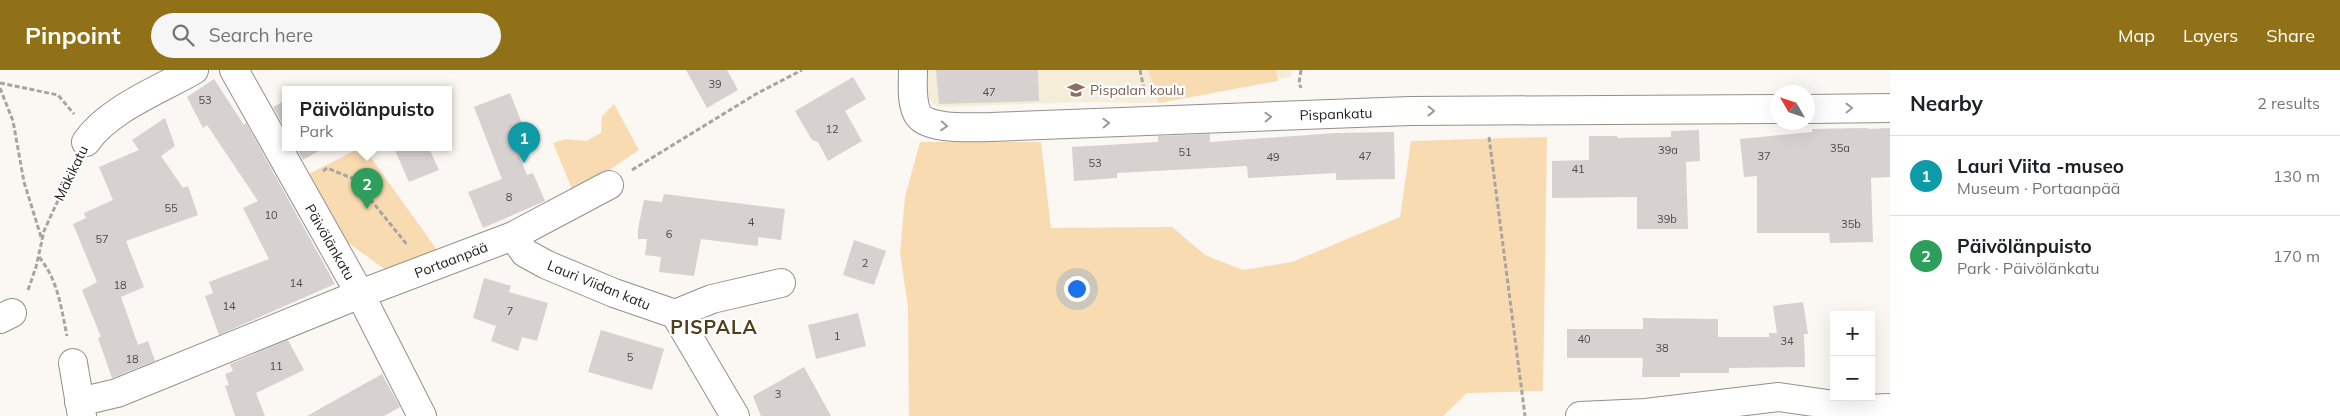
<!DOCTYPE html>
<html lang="en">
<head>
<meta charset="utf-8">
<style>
	:root { --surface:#fff; --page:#f6f6f6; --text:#202124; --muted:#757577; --line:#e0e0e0; --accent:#917117 }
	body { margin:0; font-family:Mulish,sans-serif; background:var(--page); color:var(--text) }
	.controls { position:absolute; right:15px; bottom:15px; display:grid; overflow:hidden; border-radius:0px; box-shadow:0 5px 20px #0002 }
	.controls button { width:45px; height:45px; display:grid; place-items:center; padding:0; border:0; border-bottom:1px solid var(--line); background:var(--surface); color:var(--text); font:25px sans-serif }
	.compass { position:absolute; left:1770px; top:15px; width:45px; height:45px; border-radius:50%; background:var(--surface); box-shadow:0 5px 20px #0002; rotate:309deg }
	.you { position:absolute; left:1076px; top:218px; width:18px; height:18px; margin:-12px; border:4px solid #fff; border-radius:50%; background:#1a73e8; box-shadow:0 0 0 8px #1a73e833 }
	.badge { display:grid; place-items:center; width:32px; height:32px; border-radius:50%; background:var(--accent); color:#fff; font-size:16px; font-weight:700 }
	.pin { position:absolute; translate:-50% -41px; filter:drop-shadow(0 1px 2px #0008) }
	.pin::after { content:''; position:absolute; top:26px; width:18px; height:15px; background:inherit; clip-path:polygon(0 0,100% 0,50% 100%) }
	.popup { position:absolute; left:282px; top:16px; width:170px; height:65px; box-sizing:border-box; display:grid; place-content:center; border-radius:0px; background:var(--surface); filter:drop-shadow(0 1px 4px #0005); font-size:16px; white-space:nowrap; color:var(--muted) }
	.popup b { font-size:19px; color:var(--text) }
	.popup::after { content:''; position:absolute; left:50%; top:100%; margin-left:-10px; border:10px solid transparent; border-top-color:var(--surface) }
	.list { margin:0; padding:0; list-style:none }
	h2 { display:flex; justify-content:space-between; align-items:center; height:65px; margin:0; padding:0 20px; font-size:21px }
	h2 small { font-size:16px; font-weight:400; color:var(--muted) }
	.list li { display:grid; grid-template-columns:32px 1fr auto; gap:15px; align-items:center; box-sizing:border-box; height:80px; padding:0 20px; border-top:1px solid var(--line) }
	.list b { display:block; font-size:19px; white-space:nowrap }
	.list p { margin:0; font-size:16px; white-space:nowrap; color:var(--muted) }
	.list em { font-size:16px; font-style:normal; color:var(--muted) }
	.icon { flex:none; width:28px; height:28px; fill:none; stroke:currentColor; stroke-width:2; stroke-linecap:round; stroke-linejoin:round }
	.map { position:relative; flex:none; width:1890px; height:346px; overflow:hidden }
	header { display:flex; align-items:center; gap:30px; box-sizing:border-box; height:70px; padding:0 25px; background:var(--accent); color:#fff }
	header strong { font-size:24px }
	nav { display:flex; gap:28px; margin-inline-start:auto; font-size:18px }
	.search { width:350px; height:45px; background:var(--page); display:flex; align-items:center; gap:12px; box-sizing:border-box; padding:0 18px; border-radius:28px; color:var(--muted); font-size:19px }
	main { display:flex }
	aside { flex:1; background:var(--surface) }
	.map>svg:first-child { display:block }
	.education { fill:#f6edd8 }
	.green { fill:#f9dbb1 }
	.building { fill:#d7d1cf }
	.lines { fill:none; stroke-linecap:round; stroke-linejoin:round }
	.street-casing { stroke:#93908c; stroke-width:30 }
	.path { stroke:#a8a5a1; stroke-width:3; stroke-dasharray:5 2.5; stroke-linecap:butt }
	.street { stroke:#fff; stroke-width:28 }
	.oneway { stroke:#9a9a99 }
	.labels { text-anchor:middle; stroke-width:4.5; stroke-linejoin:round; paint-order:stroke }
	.number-label { font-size:11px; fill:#4d4b49 }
	.education-label { font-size:14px; fill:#785e54; stroke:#fff; text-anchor:start }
	.street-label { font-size:14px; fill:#1f1e1c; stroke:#fff }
	.district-label { font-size:19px; font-weight:bold; letter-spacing:1px; fill:#4f3f18; stroke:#fff }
</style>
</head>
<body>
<header>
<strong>Pinpoint</strong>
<div class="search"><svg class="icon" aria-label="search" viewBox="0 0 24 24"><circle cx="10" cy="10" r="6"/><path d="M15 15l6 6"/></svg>Search here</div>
<nav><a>Map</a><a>Layers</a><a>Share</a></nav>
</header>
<main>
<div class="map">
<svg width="1890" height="346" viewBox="0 0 1890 346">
	<rect width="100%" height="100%" fill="#fbf7f2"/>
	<path class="education" d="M 924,0 L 1292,0 L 1291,7 L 1159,33 L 1083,32 L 938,37 L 927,28 Z"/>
	<path class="green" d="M 1148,0 L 1276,0 L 1278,11 L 1159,33 Z
		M 614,34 L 639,80 L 574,124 L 553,73 L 565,69 L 586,71 L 601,63 L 602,46 Z
		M 1547,67 L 1543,321 L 1467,323 L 1443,346 L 909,346 L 908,237 L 900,183 L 905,127 L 920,72 L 1041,72 L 1051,158 L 1172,157 L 1205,185 L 1243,200 L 1292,192 L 1400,147 L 1411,71 Z
		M 360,78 L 364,78 L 440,184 L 386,200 L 347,172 L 305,106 Z"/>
	<path class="building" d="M 686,0 L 727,0 L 738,20 L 707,38 Z
		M 936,0 L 1038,0 L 1039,31 L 939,34 Z
		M 853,7 L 866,29 L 845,41 L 862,71 L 828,91 L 818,72 L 812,70 L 795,41 Z
		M 214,9 L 244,55 L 246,53 L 335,214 L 219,265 L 205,226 L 213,223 L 209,212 L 269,189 L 243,138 L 258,131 L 207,55 L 203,58 L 187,27 Z
		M 510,23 L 523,56 L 509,62 L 527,105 L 533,103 L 545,131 L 483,158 L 468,122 L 502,109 L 474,37 Z
		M 286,30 L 286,60 L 273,37 Z
		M 165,48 L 175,76 L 161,86 L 183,118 L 188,116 L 198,145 L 126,171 L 144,217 L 121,227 L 138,275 L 148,271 L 155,291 L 112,308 L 98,268 L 101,267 L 82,220 L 97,212 L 73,154 L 86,148 L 84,143 L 113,130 L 99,97 L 139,80 L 132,70 Z
		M 1868,58 L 1868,59 L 1890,58 L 1890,107 L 1871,108 L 1873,172 L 1830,173 L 1829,163 L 1757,163 L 1757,106 L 1744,107 L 1740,69 L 1812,62 L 1812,59 Z
		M 1699,60 L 1700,91 L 1686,92 L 1688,159 L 1637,159 L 1637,127 L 1552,128 L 1552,91 L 1589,90 L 1589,66 L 1617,66 L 1617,68 L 1671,67 L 1671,61 Z
		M 1394,62 L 1395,109 L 1336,110 L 1336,103 L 1248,108 L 1247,96 L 1117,103 L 1117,108 L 1074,111 L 1072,77 L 1158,72 L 1158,66 L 1210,64 L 1210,72 L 1336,63 Z
		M 296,78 L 324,78 L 303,90 Z
		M 394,78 L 429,78 L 439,100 L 409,112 Z
		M 664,124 L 785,139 L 781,170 L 758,167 L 758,176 L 701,169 L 694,206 L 659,202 L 661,187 L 645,185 L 647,169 L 638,169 L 638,159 L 644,130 L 662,132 Z
		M 854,170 L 886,181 L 874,215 L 843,205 Z
		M 484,208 L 511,216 L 509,222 L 548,233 L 537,271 L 522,267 L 518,281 L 491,271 L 496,256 L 473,248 Z
		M 1803,232 L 1808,264 L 1804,264 L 1805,297 L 1729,298 L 1729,303 L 1680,303 L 1680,307 L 1642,307 L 1643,288 L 1567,288 L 1567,259 L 1643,259 L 1643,248 L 1718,249 L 1718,267 L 1769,267 L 1769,263 L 1777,263 L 1773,236 Z
		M 858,243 L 866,276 L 816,289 L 808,255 Z
		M 601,260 L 664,279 L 652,320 L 588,302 Z
		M 288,270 L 304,300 L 256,323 L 265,346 L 235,346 L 225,316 L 229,315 L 225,304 L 233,301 L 230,294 Z
		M 804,297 L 831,346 L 761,346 L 753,326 Z
		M 382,304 L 400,337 L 384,346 L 307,346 Z"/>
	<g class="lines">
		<g class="street-casing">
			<path id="street" d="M 234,0 L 360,224 L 422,346
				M 913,0 C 913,14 911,30 917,43 C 925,61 974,57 991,57 L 1410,41 L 1778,39
				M 1808,39 L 1890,38
				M 86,72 C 109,39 159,20 194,0
				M 513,166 L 525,183 L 547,195 L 614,223 L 675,244 L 712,229 L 781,213
				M 675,244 L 735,346
				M 0,249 L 12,243
				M 73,293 L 82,346
				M 79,332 L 117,323 L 360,224 L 513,166 L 609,115
				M 1580,346 L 1646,343 L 1779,327 L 1862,339 L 1890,338"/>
		</g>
		<path class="path" d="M 1140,0 L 1145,24
			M 1301,0 L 1299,13 L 1301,18
			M 0,13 L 58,25 L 74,44
			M 0,18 L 13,51 L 24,112 L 42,170
			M 1489,67 L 1525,346
			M 632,100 L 756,24 L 802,0
			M 323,101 L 327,98 L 354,109 L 408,176
			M 39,187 C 58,210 61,237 67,266
			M 28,220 L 36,197 L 44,161 L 74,95"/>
		<use href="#street" class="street"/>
	</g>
	<defs><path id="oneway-chevron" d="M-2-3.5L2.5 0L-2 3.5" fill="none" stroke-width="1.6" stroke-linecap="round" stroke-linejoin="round" transform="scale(1.25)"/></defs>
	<g class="oneway">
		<use href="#oneway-chevron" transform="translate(1849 38) rotate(-1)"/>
		<use href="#oneway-chevron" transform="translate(1431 41) rotate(1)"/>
		<use href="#oneway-chevron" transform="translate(1268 47) rotate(-2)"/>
		<use href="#oneway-chevron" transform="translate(1106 53) rotate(-2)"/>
		<use href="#oneway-chevron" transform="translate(944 56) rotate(4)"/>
	</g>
	<defs>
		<g id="school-bare" transform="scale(1.35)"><path d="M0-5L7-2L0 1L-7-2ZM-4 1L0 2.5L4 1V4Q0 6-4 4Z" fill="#8d6e63" stroke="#fff" stroke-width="2.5" paint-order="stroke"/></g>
	</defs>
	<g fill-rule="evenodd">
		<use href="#school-bare" x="1076" y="20"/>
	</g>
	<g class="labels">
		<g class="number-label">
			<text x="715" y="18">39</text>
			<text x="989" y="26">47</text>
			<text x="205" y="34">53</text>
			<text x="832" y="63">12</text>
			<text x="1840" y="82">35a</text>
			<text x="1668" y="84">39a</text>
			<text x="1185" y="86">51</text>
			<text x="1365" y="90">47</text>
			<text x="1764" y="90">37</text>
			<text x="1273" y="91">49</text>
			<text x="1095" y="97">53</text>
			<text x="1578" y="103">41</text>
			<text x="509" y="131">8</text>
			<text x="171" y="142">55</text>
			<text x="271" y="149">10</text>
			<text x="1667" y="153">39b</text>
			<text x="751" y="156">4</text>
			<text x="1851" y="158">35b</text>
			<text x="669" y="168">6</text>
			<text x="102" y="173">57</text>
			<text x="865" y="197">2</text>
			<text x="296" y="217">14</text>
			<text x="120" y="219">18</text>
			<text x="229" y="240">14</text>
			<text x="510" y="245">7</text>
			<text x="837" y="270">1</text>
			<text x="1584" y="273">40</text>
			<text x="1787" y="275">34</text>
			<text x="1662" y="282">38</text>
			<text x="630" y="291">5</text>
			<text x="132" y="293">18</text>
			<text x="276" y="300">11</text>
			<text x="778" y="328">3</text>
		</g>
		<g class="education-label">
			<text x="1090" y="25">Pispalan koulu</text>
		</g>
		<g class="street-label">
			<text transform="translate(1336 44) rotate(-2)" y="5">Pispankatu</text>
			<text transform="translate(71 103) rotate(-64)" y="5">Mäkikatu</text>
			<text transform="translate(330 172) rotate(60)" y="5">Päivölänkatu</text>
			<text transform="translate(451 190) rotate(-21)" y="5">Portaanpää</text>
			<text transform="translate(599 215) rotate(22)" y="5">Lauri Viidan katu</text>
		</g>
		<g class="district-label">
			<text x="714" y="264">PISPALA</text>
		</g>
	</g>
</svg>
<div class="controls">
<button>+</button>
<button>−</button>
</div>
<svg class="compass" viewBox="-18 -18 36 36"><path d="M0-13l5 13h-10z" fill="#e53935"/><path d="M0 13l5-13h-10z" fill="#757577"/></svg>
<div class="you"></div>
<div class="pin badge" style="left:524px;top:93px;background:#0f9aa8">1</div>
<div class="pin badge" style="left:367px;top:139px;background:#2e9e5b">2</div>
<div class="popup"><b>Päivölänpuisto</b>Park</div>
</div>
<aside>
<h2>Nearby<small>2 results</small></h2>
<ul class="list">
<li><span class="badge" style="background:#0f9aa8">1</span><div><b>Lauri Viita -museo</b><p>Museum · Portaanpää</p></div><em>130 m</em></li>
<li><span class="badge" style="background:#2e9e5b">2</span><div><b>Päivölänpuisto</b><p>Park · Päivölänkatu</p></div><em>170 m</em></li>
</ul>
</aside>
</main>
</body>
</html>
